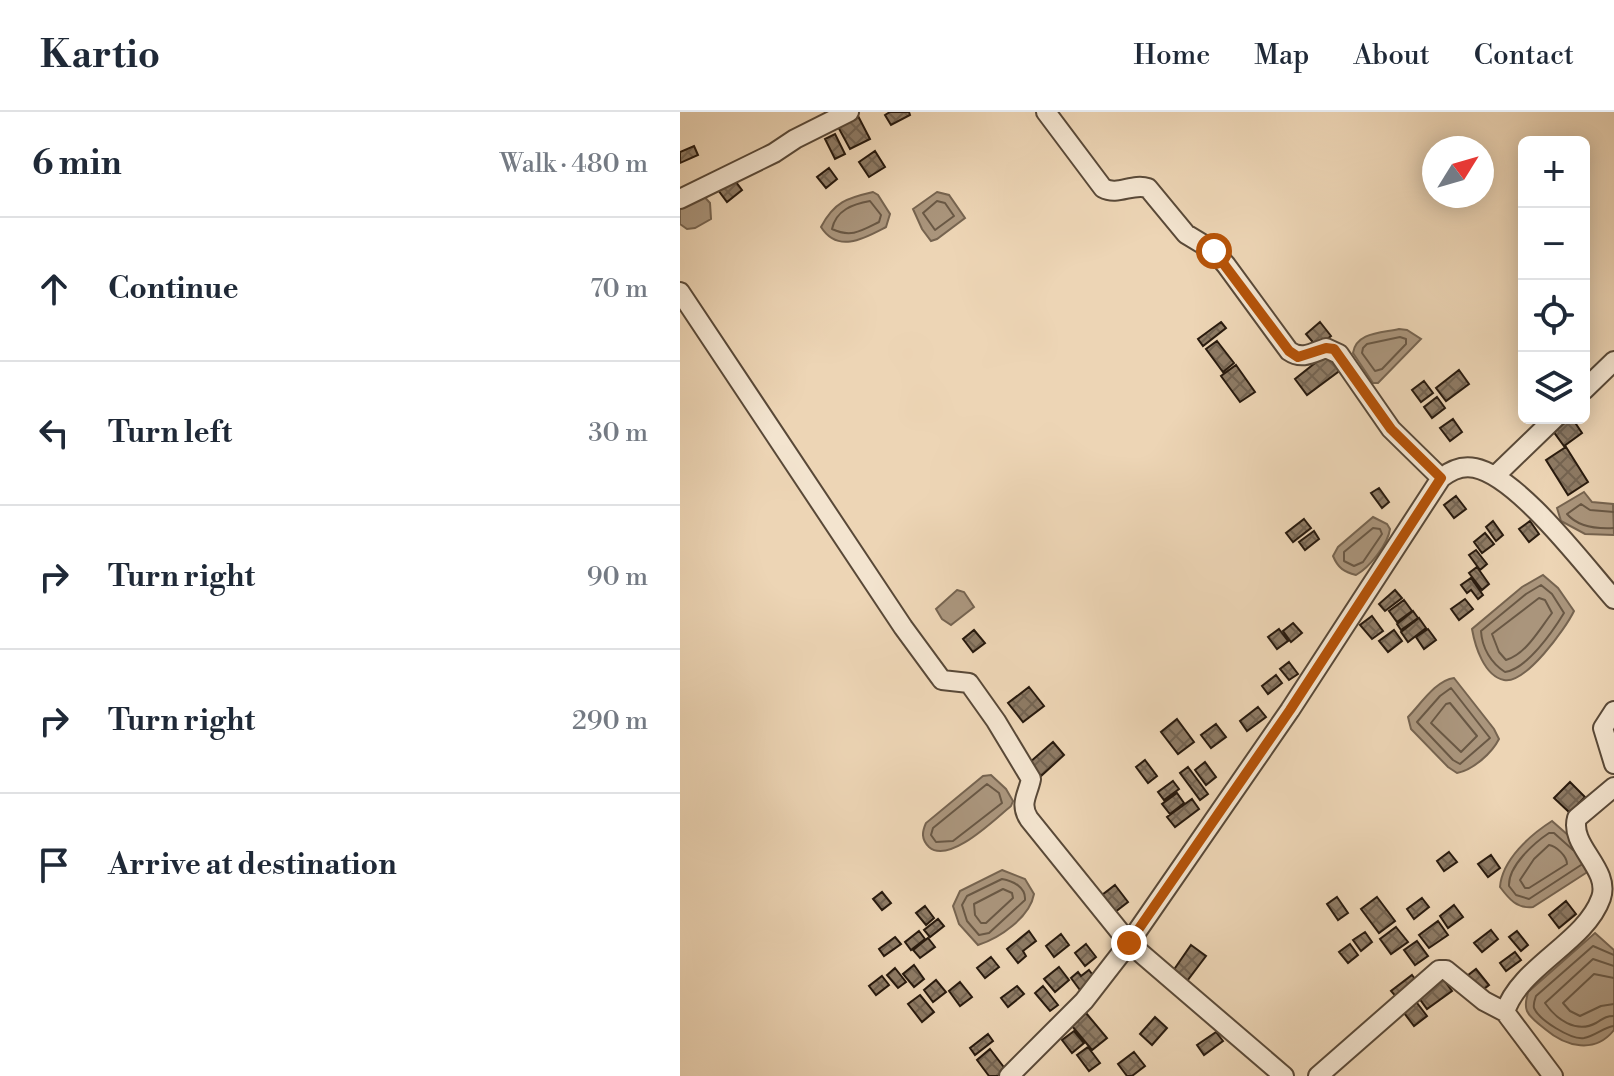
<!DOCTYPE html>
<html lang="en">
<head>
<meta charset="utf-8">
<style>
	:root { --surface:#fff; --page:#f2f2f3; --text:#1f2937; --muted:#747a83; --line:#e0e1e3 }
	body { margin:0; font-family:"Libre Bodoni",serif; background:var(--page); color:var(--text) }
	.controls { position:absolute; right:24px; top:24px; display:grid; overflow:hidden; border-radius:12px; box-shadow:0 4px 20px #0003 }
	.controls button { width:72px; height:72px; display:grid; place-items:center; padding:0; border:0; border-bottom:2px solid var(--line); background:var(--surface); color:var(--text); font:40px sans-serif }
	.compass { position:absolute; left:742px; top:24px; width:72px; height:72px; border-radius:50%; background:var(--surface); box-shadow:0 4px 20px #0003; rotate:53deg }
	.stop { position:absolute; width:24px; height:24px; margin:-18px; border:6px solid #b45309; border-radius:50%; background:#fff }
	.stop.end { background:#b45309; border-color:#fff; box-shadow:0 2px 8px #0008 }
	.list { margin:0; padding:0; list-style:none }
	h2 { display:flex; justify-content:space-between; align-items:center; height:104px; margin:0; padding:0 32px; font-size:34px }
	h2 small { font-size:26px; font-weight:400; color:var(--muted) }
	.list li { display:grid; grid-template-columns:52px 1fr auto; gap:24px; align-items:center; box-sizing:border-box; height:144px; padding:0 32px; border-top:2px solid var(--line) }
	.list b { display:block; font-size:30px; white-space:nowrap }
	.list em { font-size:26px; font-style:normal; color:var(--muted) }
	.icon { flex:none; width:44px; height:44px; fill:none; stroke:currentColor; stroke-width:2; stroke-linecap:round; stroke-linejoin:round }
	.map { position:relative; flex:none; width:934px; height:964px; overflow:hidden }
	header { display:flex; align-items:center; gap:48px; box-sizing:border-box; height:112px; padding:0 40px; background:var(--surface); border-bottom:2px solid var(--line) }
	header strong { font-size:38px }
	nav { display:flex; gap:44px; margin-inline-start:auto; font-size:28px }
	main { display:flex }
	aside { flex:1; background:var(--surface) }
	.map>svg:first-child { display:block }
	.water { fill:#aa957c; stroke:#766450; stroke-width:2 }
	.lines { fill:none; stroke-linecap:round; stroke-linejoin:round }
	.shore { stroke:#695845; stroke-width:2 }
	.building { fill:url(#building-cross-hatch); stroke:#281a0e; stroke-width:2 }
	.minor-casing { stroke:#594938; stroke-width:22 }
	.minor { stroke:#f3e4cf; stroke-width:18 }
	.route { stroke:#b45309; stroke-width:10 }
</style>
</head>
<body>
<header>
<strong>Kartio</strong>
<nav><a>Home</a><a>Map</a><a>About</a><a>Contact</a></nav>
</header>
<main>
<aside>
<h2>6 min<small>Walk · 480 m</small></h2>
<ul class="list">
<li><svg class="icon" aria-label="ahead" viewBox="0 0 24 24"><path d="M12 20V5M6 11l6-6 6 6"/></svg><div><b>Continue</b></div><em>70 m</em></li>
<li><svg class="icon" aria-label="left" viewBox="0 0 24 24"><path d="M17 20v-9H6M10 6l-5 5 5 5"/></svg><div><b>Turn left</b></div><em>30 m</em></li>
<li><svg class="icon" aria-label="right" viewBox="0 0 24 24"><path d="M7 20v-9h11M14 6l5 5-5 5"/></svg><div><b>Turn right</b></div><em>90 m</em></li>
<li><svg class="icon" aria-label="right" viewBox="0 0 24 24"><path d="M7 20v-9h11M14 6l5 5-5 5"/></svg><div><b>Turn right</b></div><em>290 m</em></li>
<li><svg class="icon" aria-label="arrive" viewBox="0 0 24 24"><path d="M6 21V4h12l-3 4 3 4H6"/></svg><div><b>Arrive at destination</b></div></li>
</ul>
</aside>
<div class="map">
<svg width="934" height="964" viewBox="0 0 934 964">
	<defs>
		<pattern id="building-cross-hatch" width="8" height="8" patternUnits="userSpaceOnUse" patternTransform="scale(2)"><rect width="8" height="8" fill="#8e7b65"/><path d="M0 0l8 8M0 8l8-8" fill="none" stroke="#746452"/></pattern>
	</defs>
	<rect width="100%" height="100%" fill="#edd5b5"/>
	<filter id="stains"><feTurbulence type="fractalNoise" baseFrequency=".0025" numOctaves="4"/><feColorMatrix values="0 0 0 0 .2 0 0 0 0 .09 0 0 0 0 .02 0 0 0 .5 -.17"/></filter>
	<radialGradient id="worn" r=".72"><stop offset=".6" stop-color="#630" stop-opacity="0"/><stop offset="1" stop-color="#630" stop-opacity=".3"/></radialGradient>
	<path class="water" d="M 20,80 L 30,91 L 31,107 L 15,116 L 7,117 L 0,112 L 0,94 Z
		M 193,80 L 198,83 L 210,102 L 206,115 C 185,126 158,142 141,115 C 154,90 167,86 193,80 Z
		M 257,80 L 269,83 L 285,106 L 257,127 L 251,129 L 242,117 L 233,97 Z
		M 719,217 L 727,218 L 741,227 L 698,271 L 693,271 L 673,241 C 676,220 702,221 719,217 Z
		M 904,380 L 912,390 L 933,392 L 934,423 L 905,422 L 881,409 L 877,396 Z
		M 693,405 L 707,412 L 710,417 C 708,432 690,455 676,463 C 664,460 658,456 653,444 L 658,435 Z
		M 863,463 L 878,476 L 894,499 C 886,516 845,573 824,568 C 804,564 795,534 792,517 L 842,475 Z
		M 277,478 L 284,480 L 294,495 L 271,513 L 262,507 L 256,497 Z
		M 774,566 L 814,617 L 819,627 C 812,641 793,658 777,661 L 768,655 L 731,617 L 728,605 C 740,593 756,568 774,566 Z
		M 311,663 L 326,677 L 333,689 L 331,694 C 315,707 269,753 249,735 C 241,727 242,720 246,711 L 303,664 Z
		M 872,709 L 889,724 L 909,759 L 853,795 C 837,797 829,787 820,775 C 822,748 850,723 872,709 Z
		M 322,758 L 345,767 L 354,782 C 350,805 320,826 298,833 L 279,812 L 273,794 L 280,779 Z
		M 915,821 L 934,838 L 934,918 C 915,942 886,935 865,917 C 859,912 850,906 847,899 C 844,892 847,886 848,880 Z"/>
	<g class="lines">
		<path class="shore" d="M 190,89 L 201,103 L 199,110 C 181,119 171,126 152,117 C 156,98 173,92 190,89 Z
			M 257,89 L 265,91 L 274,104 L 255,118 L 243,101 Z
			M 720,225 L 726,227 L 726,232 L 702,257 L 695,259 L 682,241 L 683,236 L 687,232 Z
			M 934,400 L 910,398 L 901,392 L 887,402 C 898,415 917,417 934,416
			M 693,416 L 700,417 L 702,422 L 683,450 L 674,454 L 664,449 L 664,440 Z
			M 861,473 L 872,482 L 884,501 C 873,519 847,557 825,560 C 811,551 802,536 801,519 L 846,482 Z
			M 859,486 L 865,488 L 872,501 C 859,518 846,542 826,548 L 819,540 L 812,522 Z
			M 771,576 L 810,626 L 780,652 L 773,648 L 737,610 L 760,584 Z
			M 770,591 L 797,624 L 781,640 L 751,611 L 766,592 Z
			M 307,672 L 319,681 L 322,691 L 273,729 L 256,730 L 251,723 L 253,716 Z
			M 869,733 C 876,734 887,744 887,752 L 849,776 L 845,776 L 840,768 L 854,747 Z
			M 893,738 L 874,721 L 869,721 C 854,731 828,754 829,774 L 836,783 L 849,787 L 901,753
			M 322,767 C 333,769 346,775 345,788 L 309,821 L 299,823 L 287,809 L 282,793 L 287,784 Z
			M 323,777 L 332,781 L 333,786 L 306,811 L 301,811 L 295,803 L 294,792 Z
			M 934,843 L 913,834 L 856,884 C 855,887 853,892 854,896 C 859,908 891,928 904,926 C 915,924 924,915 934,914
			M 934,854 L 913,847 L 865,891 C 876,907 896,922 916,911 C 923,907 925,904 934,904
			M 934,866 L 914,862 L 883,891 L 890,899 L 900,904 L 921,894 L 934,892"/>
	</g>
	<path class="building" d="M 210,0 L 229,0 L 230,3 L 211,13 L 205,3 Z
		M 177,2 L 190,27 L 170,37 L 157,13 Z
		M 155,22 L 165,42 L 155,47 L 145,27 Z
		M 14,34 L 18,43 L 0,51 L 0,40 Z
		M 195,39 L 205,55 L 189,65 L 179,50 Z
		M 149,56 L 157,67 L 146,76 L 137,65 Z
		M 53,66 L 62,78 L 47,90 L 38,78 Z
		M 541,210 L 546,216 L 523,234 L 518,227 Z
		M 640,210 L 651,224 L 637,235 L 626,222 Z
		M 537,229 L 554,251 L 543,260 L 526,237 Z
		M 649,240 L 662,257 L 627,283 L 615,267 Z
		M 556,253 L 575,280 L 560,290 L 541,264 Z
		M 779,258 L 789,272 L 766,289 L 756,276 Z
		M 744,269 L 753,281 L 741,290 L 732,278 Z
		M 757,285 L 765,296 L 752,306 L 744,295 Z
		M 892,306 L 902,321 L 884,334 L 873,319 Z
		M 773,307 L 782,320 L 770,329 L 760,316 Z
		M 886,335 L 908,370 L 888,383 L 866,348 Z
		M 699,376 L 709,390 L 702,396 L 691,381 Z
		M 776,384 L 786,397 L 774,406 L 764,393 Z
		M 624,407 L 631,416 L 613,430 L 606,421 Z
		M 813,409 L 823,423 L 816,429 L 806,415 Z
		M 850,409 L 859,422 L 849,430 L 839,417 Z
		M 634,419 L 639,427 L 625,438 L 619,430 Z
		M 805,421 L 814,432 L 802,441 L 794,430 Z
		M 796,438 L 807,452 L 800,458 L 789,443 Z
		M 797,455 L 809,472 L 802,478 L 789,461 Z
		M 791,466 L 803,483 L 798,487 L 791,478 L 787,481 L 781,473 Z
		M 715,478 L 722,486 L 705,499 L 699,492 Z
		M 785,487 L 793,497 L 779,508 L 771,497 Z
		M 724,488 L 732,499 L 717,510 L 709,499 Z
		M 733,499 L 738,506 L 721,518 L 717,512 Z
		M 692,504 L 703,519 L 692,527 L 680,513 Z
		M 739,506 L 746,516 L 728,530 L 721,520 Z
		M 613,511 L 622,521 L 611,530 L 603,519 Z
		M 599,517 L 608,529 L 597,537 L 588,525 Z
		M 748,517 L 756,528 L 744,537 L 736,525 Z
		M 294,518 L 305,531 L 293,540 L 283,527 Z
		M 714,518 L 722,529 L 708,540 L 699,529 Z
		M 609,550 L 618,562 L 609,568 L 600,557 Z
		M 596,563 L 602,571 L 588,582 L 582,574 Z
		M 349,575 L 364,594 L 343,610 L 328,591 Z
		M 578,595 L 586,605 L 567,619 L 560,609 Z
		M 497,607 L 514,630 L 498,642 L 481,620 Z
		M 536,612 L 546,625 L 531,636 L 521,623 Z
		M 373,630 L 384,643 L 361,664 L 349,651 Z
		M 465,648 L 477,664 L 468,671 L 456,655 Z
		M 525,650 L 536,665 L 526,673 L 515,658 Z
		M 508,655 L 528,682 L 520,688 L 500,661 Z
		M 493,669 L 499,677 L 484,688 L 478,680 Z
		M 890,670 L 905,685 L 890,701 L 874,686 Z
		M 497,681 L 504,691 L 490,702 L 482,692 Z
		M 512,687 L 519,697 L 495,715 L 487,705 Z
		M 769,740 L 777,750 L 764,759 L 757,749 Z
		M 811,743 L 820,756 L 808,765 L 798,752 Z
		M 435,773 L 448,790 L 435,800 L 422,783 Z
		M 202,780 L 211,791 L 202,798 L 193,787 Z
		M 657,785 L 668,801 L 658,808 L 647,792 Z
		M 697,785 L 715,809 L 699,821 L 681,797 Z
		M 742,786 L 749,795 L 734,807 L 727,797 Z
		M 886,789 L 896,802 L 879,816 L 869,803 Z
		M 774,793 L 783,805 L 768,816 L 760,804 Z
		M 245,794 L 254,806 L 246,813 L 236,801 Z
		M 258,807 L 264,814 L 250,825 L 244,818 Z
		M 758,809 L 768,823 L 749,836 L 739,823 Z
		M 716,815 L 728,830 L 711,842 L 700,827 Z
		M 811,818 L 818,827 L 802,840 L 794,831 Z
		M 239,819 L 245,827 L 231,838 L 225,830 Z
		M 349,819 L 356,829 L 343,839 L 346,844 L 338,851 L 327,837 Z
		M 837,819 L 848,833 L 841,839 L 829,825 Z
		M 685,820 L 692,830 L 681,839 L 673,828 Z
		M 381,822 L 389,833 L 374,845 L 366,834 Z
		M 215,825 L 221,832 L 204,844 L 199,837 Z
		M 248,826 L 255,835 L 240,846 L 233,838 Z
		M 737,829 L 748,844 L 735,853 L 724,838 Z
		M 406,832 L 416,845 L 405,854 L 395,841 Z
		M 670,832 L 678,843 L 668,851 L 659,840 Z
		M 511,833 L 526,844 L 507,869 L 493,859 Z
		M 835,840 L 841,848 L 826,859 L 820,851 Z
		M 311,845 L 319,855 L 305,866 L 297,856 Z
		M 234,853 L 244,867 L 234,875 L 223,862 Z
		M 379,855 L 389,868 L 375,880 L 364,867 Z
		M 215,856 L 226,870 L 218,876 L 207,863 Z
		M 796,857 L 809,873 L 800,880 L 787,864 Z
		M 409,858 L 415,866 L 400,878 L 391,866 L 398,860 L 401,864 Z
		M 732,863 L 739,872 L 718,887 L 711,879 Z
		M 202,864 L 209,873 L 196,883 L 189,874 Z
		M 761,864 L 772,879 L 747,897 L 736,882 Z
		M 256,868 L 266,880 L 253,890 L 244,878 Z
		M 280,870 L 292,885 L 280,894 L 269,879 Z
		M 337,874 L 344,882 L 328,895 L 321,886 Z
		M 363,874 L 378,893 L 370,899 L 355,881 Z
		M 240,883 L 254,900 L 242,910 L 228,892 Z
		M 734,887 L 747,904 L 734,914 L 721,897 Z
		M 406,901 L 427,926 L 412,938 L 392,914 Z
		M 475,905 L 487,916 L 472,933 L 460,922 Z
		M 394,919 L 404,931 L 392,941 L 382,928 Z
		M 536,920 L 543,929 L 524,943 L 517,933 Z
		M 308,922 L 313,929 L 295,943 L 290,936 Z
		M 408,935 L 420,951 L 409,959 L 397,943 Z
		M 310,937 L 326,958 L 318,964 L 309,964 L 297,948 Z
		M 454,940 L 465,954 L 452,964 L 447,964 L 438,952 Z"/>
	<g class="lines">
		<g class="minor-casing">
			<path id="minor" d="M 366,0 L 423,76 C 438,84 452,71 468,76 L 506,122 L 534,139 L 546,153 L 609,239 C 622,248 632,241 646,236 L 659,242 L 711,317 L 761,366
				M 0,87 L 94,41 L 115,27 L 169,0
				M 0,180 L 223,515 L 259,564 L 262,568 L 289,571 L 316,609 L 351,667 C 348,682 339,692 349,707 L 449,831 L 604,964
				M 904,278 L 934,249
				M 815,364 L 875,306
				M 934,599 L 923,616 L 934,652
				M 329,964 L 404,889 L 449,831 L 610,598 L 761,366 C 771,358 782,353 795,356 C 838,365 904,453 934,487
				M 638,964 L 759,858 L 766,858 L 804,889 L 825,900
				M 873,964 L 825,900 C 840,854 905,831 921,786 C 931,757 889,734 897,706 L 934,675"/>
		</g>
		<use href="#minor" class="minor"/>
	</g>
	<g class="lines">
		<path class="route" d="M 449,831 L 610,598 L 761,366 L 711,317 L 654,237 L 646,236 L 618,245 L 609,239 L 534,139"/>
	</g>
	<rect width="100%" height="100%" filter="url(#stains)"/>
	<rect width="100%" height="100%" fill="url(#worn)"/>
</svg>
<div class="controls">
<button>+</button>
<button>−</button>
<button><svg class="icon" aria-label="locate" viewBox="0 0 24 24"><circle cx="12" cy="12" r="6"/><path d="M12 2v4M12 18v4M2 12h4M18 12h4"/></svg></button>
<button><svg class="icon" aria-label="layers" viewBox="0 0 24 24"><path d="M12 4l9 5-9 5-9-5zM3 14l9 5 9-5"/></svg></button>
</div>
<svg class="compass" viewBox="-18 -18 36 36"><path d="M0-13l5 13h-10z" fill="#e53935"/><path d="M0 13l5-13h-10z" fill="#747a83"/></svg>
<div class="stop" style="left:534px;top:139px"></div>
<div class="stop end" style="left:449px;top:831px"></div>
</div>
</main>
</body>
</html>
